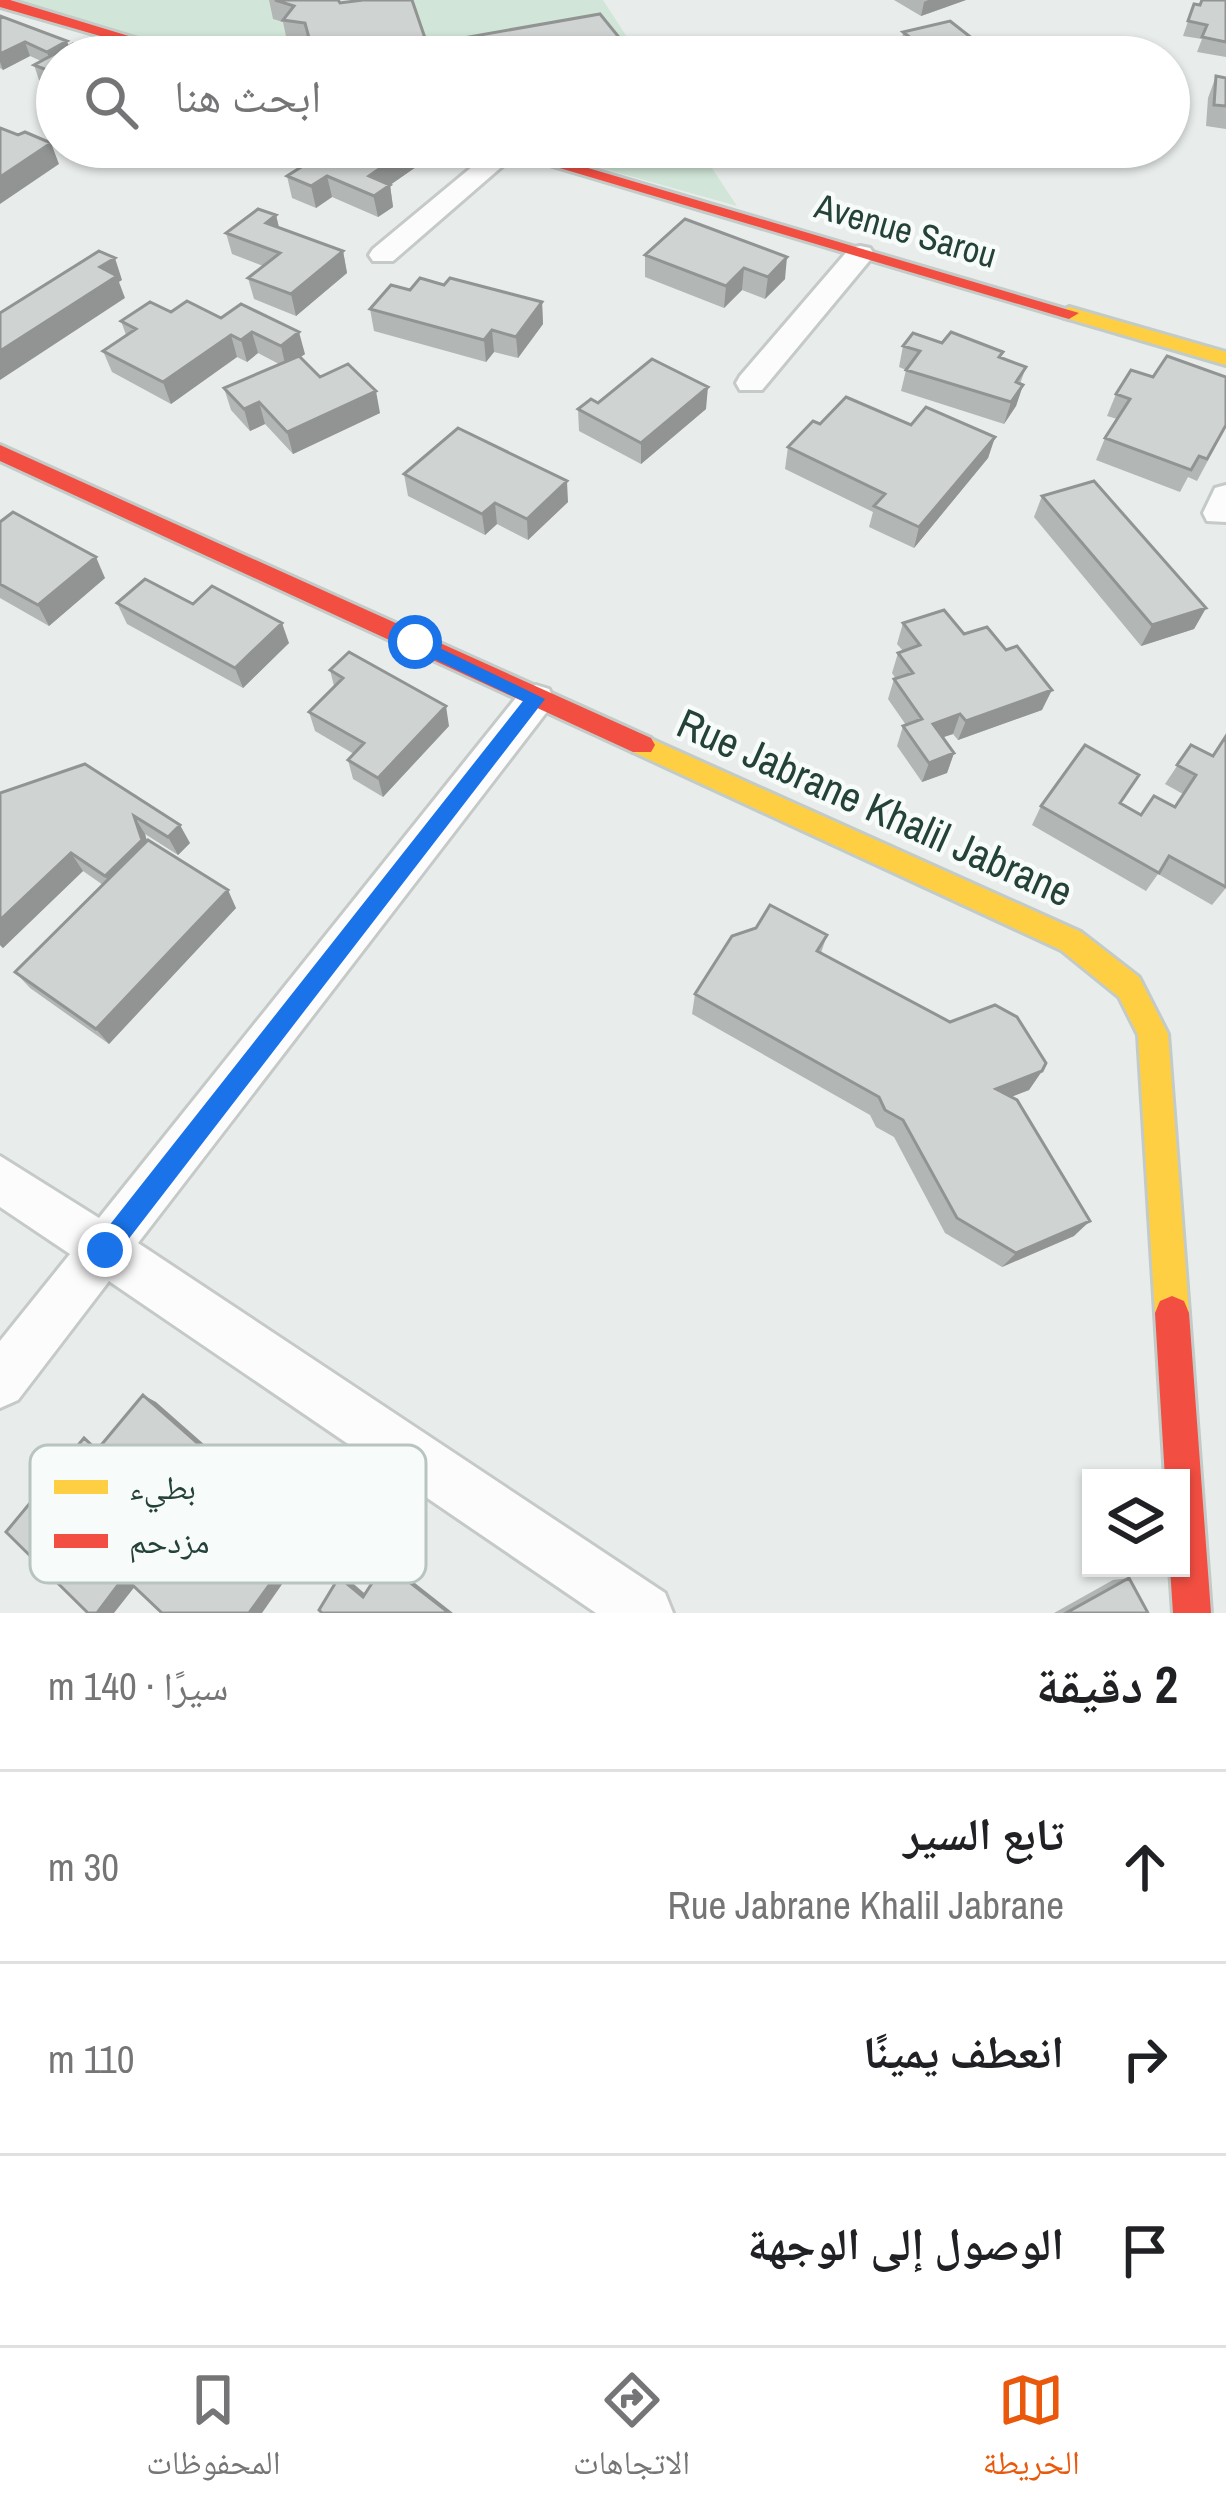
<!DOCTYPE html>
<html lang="ar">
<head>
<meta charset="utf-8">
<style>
	:root { --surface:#fff; --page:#f6f6f6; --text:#202124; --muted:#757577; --line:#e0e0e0; --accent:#ea580c }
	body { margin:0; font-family:"Archivo Narrow","Noto Naskh Arabic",sans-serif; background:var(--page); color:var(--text); direction:rtl }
	.controls { position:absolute; right:36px; bottom:36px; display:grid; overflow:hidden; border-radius:0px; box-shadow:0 3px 9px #0004 }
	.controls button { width:108px; height:108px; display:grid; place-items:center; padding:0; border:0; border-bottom:3px solid var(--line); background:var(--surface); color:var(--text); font:60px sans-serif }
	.stop { position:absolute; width:36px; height:36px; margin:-27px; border:9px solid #1a73e8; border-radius:50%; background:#fff }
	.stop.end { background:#1a73e8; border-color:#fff; box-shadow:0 3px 12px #0008 }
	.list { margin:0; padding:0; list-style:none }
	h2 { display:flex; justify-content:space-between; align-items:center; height:156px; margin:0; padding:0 48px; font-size:51px }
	h2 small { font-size:39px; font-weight:400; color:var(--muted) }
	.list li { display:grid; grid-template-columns:78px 1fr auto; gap:36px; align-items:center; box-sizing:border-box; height:192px; padding:0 48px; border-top:3px solid var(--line) }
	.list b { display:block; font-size:45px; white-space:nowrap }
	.list p { margin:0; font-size:39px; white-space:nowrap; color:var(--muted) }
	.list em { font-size:39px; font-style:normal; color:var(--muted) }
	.icon { flex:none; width:66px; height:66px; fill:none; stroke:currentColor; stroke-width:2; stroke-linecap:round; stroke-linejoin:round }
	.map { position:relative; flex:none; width:1226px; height:1613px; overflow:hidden; direction:ltr }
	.search { position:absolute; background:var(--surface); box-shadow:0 3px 9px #0004; left:36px; right:36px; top:36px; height:132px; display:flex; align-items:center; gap:30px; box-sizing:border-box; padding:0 42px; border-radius:66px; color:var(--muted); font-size:45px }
	.sheet { height:732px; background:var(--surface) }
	nav { display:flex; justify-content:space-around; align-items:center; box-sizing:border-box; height:168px; border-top:3px solid var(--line); background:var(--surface); font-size:33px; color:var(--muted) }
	nav a { display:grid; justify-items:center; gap:6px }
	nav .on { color:var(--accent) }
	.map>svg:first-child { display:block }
	.green { fill:#d1e6d8 }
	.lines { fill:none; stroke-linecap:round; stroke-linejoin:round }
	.street-casing { stroke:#c5cac8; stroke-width:6 }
	.slow-casing { stroke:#c3cbc8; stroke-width:6 }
	.jam-casing { stroke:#c3cbc8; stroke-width:6 }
	.street { fill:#fcfcfc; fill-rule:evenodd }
	.slow { fill:#ffcf43; fill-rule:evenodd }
	.jam { fill:#f24e42; fill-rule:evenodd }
	.wall { fill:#b2b6b5 }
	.shaded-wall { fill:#919493 }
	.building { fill:#cfd4d2; stroke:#919493; stroke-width:3 }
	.route { fill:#1a73e8 }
	.labels { text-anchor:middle; stroke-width:9; stroke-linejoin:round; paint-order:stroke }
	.far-street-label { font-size:36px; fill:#24423a; stroke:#f7fbf9 }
	.street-label { font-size:42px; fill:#24423a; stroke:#f7fbf9 }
	.key { fill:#f7fbf9; stroke:#b8c4c0; stroke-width:3 }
	.key-label { font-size:33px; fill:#24423a }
</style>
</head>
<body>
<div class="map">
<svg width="1226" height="1613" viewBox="0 0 1226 1613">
	<rect width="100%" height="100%" fill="#e8edeb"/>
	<path class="green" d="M 1,0 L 603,0 L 640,57 L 204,57 Z
		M 526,147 L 698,147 L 737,206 Z"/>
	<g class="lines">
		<g class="street-casing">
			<path id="street" d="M 496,147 L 521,150 L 393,261 L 373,261 L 369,255 L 373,249 Z
				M 860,246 L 870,248 L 874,254 L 870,260 L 762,390 L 740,390 L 736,383 L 740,376 L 850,248 Z
				M 1226,485 L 1226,522 L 1207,521 L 1203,513 L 1215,488 Z
				M 536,685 L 549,689 L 554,699 L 549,709 L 138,1243 L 665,1593 L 673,1613 L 596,1613 L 109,1281 L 18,1400 L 0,1408 L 0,1341 L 70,1254 L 0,1207 L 0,1156 L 99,1218 L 523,689 Z"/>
		</g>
		<g class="slow-casing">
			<path id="slow" d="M 1069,307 L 1226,352 L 1226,365 L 1062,317 L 1059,313 Z
				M 642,735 L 1081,932 L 1139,977 L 1168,1034 L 1189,1313 L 1184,1325 L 1172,1330 L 1160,1325 L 1155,1313 L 1138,1035 L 1119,997 L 1061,950 L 633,752 L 629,745 L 633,738 Z"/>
		</g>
		<g class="jam-casing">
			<path id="jam" d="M 0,0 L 10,0 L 198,57 L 173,57 L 0,7 Z
				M 489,147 L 517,147 L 1079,313 L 1069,319 L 1062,317 Z
				M 0,445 L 651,738 L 655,745 L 651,752 L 633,752 L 0,461 Z
				M 1172,1296 L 1184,1301 L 1189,1313 L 1211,1613 L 1173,1613 L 1170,1568 L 1181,1568 L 1181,1478 L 1165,1478 L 1155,1313 L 1160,1301 Z"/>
		</g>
		<use href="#street" class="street"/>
		<use href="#slow" class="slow"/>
		<use href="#jam" class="jam"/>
	</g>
	<path class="wall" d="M 269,0 L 338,0 L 428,57 L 312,57 L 309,44 L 287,41 L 283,22 L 273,19 Z
		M 894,0 L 966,0 L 921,16 Z
		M 1226,0 L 1226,57 L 1197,52 L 1202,39 L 1183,36 L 1194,4 L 1200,5 Z
		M 0,16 L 57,57 L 57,96 L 53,85 L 39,80 L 34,65 L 41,61 L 30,56 L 3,70 L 0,68 Z
		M 903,32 L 973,39 L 970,53 L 955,57 L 913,57 L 901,47 Z
		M 463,38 L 635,57 L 465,57 Z
		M 1216,76 L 1226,78 L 1226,129 L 1206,126 L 1208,98 Z
		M 181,147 L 221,147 L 199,158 Z
		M 416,167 L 390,185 L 393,207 L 378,217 L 332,197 L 316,208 L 292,198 L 287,176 Z
		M 276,215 L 279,227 L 343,251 L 347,273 L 296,316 L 254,299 L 248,278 L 263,266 L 232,254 L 226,233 Z
		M 685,219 L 785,279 L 765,299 L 742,290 L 724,308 L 645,277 L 645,255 Z
		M 444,285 L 542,302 L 543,324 L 518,358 L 494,352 L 486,362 L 374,331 L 370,309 L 410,290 Z
		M 171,312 L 221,318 L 305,354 L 300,357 L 320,377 L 380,413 L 293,454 L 265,424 L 250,431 L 231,410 L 224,388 L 279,364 L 258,353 L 247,362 L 237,357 L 171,404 L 112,372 L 103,351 L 126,335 L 121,321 Z
		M 942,343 L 1002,358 L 1026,367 L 1020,384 L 1023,385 L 1016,406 L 1004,424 L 901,391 L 906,370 L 899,367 L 903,346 Z
		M 1153,377 L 1226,377 L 1226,427 L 1197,481 L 1188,477 L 1180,492 L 1096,460 L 1105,438 L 1117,419 L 1107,416 L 1116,394 Z
		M 578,409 L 706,409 L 641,464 L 579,431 Z
		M 820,424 L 911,425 L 995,437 L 988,458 L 914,548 L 869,527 L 873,512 L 785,469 L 788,447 Z
		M 404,474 L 568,502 L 528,540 L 497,524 L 485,535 L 408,496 Z
		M 1042,496 L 1206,608 L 1194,629 L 1141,646 L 1034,517 Z
		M 0,522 L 105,578 L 49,626 L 0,598 Z
		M 117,603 L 289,643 L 243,688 L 127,624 Z
		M 903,623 L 964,634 L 1042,710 L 958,740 L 953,734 L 943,737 L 954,753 L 947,773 L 922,782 L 897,746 L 903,726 L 906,725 L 888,699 L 894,679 L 896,679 L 892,673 L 898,653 L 903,651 L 897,644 Z
		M 330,670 L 449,726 L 383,797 L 353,779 L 348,760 L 354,754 L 315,731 L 309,712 L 334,686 Z
		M 1191,745 L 1226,888 L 1212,905 L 1158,874 L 1146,891 L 1032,825 L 1041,806 L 1121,804 L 1141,815 L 1175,807 L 1183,794 L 1165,784 Z
		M 85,764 L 190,843 L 178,855 L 145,834 L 147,841 L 236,908 L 109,1044 L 30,988 L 15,972 L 103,885 L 83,871 L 3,948 L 0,945 L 0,793 Z
		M 827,935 L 821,953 L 1042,1071 L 1029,1090 L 1011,1097 L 1074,1236 L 1002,1267 L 945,1233 L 894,1137 L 876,1127 L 870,1115 L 692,1014 L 695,994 Z
		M 1129,1578 L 1148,1613 L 1054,1613 L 1113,1580 Z"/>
	<path class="shaded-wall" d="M 928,0 L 966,0 L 921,16 L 924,2 Z
		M 973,39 L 970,53 L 955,57 L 924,57 L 926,50 Z
		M 67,41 L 72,56 L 52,66 L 47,52 Z
		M 426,41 L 428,57 L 414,57 L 413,50 Z
		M 25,42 L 30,56 L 3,70 L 0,62 L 0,54 Z
		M 394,46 L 396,57 L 352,57 L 351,51 Z
		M 51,143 L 59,164 L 0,204 L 0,177 Z
		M 196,147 L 221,147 L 199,158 Z
		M 411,147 L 413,147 L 416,167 L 390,185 L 393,207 L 378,217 L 369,176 Z
		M 327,176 L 332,197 L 316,208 L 311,186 Z
		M 276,215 L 281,237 L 266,223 Z
		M 343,251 L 347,273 L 296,316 L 291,294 Z
		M 787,257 L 785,279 L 765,299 L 768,277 Z
		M 115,258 L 122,280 L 119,282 L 125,298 L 0,380 L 0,351 L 100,267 Z
		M 744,268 L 742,290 L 724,308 L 726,286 Z
		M 542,302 L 543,324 L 518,358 L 516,337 Z
		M 492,330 L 494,352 L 486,362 L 484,340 Z
		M 252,332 L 258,353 L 247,362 L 241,340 Z
		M 299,332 L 305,354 L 286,368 L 281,346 Z
		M 231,335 L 237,357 L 171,404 L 163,382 Z
		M 1023,385 L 1016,406 L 1004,424 L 1011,402 Z
		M 708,387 L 706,409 L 641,464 L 641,443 Z
		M 376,391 L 380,413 L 293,454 L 287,432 Z
		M 259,402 L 265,424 L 250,431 L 244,409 Z
		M 995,437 L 988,458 L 914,548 L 919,527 Z
		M 567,481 L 568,502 L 528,540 L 527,519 Z
		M 495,503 L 497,524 L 485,535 L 482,514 Z
		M 96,557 L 105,578 L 49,626 L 38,605 Z
		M 1206,608 L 1194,629 L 1141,646 L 1152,625 Z
		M 282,623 L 289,643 L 243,688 L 235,668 Z
		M 1052,690 L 1042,710 L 958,740 L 966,721 Z
		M 446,706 L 449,726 L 383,797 L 378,778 Z
		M 960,714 L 953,734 L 926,743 L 933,724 Z
		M 954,753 L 947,773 L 922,782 L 929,763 Z
		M 134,816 L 145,834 L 152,859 L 116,893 L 105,876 Z
		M 180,825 L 190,843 L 178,855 L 168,837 Z
		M 71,853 L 83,871 L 3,948 L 0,945 L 0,920 Z
		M 228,890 L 236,908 L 109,1044 L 96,1029 Z
		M 1042,1071 L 1029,1090 L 984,1107 L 996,1089 Z
		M 1090,1221 L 1074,1236 L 1002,1267 L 1016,1253 Z
		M 143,1395 L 156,1402 L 313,1540 L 262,1613 L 249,1613 Z
		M 385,1563 L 392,1565 L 453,1613 L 449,1613 Z
		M 124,1577 L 140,1580 L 114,1613 L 97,1613 Z
		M 339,1577 L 348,1579 L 371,1599 L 363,1597 Z"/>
	<path class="building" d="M 275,0 L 338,0 L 340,3 L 363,0 L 412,0 L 426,41 L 413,50 L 394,46 L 351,51 L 309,38 L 305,23 L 283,20 L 294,6 Z
		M 1202,0 L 1226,0 L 1226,42 L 1202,37 L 1207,25 L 1188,21 L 1194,4 L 1200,5 Z
		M 600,14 L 635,57 L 475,57 L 463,38 Z
		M 0,16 L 67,41 L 47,52 L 25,42 L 0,54 Z
		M 950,21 L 973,39 L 926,50 L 903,32 Z
		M 73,44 L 106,57 L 57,57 L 57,74 L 34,65 Z
		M 1216,76 L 1226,78 L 1226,106 L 1214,105 Z
		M 0,128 L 18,135 L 25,132 L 51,143 L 0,177 Z
		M 333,147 L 411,147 L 369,176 L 390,185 L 374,196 L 327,176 L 311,186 L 287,176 Z
		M 258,209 L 276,215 L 266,223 L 343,251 L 291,294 L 248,278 L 280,253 L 226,233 Z
		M 685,219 L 787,257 L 768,277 L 744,268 L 726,286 L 645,255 Z
		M 99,251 L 115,258 L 100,267 L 117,276 L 0,351 L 0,313 Z
		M 420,278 L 444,285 L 450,278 L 542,302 L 516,337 L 492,330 L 484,340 L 370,309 L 391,285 L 410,290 Z
		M 187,301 L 221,318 L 241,304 L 299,332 L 281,346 L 252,332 L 241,340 L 231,335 L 163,382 L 103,351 L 136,329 L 121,321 L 150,302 L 171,312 Z
		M 951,332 L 1003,352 L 999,357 L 1026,367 L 1016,382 L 1023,385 L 1011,402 L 906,370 L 920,351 L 903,346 L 913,333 L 942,343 Z
		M 299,356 L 320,377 L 348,364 L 376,391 L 287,432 L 259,402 L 244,409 L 224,388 Z
		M 1167,356 L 1226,377 L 1226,425 L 1207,459 L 1199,456 L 1191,470 L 1105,438 L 1130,399 L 1116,394 L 1131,370 L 1153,377 Z
		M 652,359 L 708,387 L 641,443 L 578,409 L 591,399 L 598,403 Z
		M 846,397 L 911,425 L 926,407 L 995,437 L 919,527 L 874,506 L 885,494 L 788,447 L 813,421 L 820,424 Z
		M 458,428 L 567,481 L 527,519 L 495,503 L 482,514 L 404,474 Z
		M 1094,481 L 1206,608 L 1152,625 L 1042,496 Z
		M 13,512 L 96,557 L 38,605 L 0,584 L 0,522 Z
		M 145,579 L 193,604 L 212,586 L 282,623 L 235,668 L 117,603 Z
		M 944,610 L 964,634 L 987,627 L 1006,650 L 1017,646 L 1052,690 L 966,721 L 960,714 L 933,724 L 954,753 L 929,763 L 903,726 L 922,719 L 894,679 L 913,673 L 898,653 L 920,645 L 903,623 Z
		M 349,652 L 446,706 L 378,778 L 348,760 L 364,743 L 309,712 L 343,678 L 330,670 Z
		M 1226,736 L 1226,887 L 1169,856 L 1159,873 L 1041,806 L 1085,745 L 1139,775 L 1120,803 L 1141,815 L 1154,796 L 1175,807 L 1196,775 L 1177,765 L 1191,745 L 1213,756 Z
		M 85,764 L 180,825 L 168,837 L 134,816 L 142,840 L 105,876 L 71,853 L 0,920 L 0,793 Z
		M 148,840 L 228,890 L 96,1029 L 15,972 Z
		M 770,905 L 827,935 L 817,951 L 950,1022 L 995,1005 L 1017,1017 L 1046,1063 L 1042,1071 L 996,1089 L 1017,1100 L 1090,1221 L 1016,1253 L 957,1218 L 903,1120 L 885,1110 L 879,1097 L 695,994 L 732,936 L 756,928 Z
		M 143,1395 L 304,1537 L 249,1613 L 162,1613 L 124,1577 L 97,1613 L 88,1613 L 6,1532 L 84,1438 L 97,1450 Z
		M 385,1563 L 449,1613 L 322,1613 L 319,1610 L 339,1577 L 363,1597 Z
		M 1129,1578 L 1148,1613 L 1066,1613 Z"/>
	<path class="route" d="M 415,636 L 545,699 L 114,1258 L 97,1258 L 97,1241 L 523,701 L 409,647 L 406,642 Z"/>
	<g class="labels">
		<g class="far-street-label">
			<text transform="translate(906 230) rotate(16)" y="13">Avenue Sarou</text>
		</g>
		<g class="street-label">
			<text transform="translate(875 807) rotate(24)" y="15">Rue Jabrane Khalil Jabrane</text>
		</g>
	</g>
	<rect x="30" y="1445" width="396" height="138" rx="18" class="key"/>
	<rect x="54" y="1480" width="54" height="14" fill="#ffcf43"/>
	<rect x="54" y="1534" width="54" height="14" fill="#f24e42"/>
	<g class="key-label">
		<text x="129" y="1499">بطيء</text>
		<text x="129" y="1553">مزدحم</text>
	</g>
</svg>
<div class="controls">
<button><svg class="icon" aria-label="layers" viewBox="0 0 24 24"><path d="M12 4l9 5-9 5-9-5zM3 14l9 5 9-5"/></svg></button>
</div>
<div class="stop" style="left:415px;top:642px"></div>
<div class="stop end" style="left:105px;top:1250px"></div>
<div class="search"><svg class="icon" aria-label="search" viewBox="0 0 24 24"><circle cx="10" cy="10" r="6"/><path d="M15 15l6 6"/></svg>ابحث هنا</div>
</div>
<section class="sheet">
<h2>2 دقيقة<small>سيرًا · 140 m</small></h2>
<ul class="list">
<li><svg class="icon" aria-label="ahead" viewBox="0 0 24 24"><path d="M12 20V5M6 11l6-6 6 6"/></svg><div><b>تابع السير</b><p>Rue Jabrane Khalil Jabrane</p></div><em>30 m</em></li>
<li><svg class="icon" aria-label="right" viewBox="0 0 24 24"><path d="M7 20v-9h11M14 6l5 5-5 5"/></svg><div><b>انعطف يمينًا</b></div><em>110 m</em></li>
<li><svg class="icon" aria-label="arrive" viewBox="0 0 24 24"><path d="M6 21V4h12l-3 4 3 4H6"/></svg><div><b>الوصول إلى الوجهة</b></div></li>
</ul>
</section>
<nav>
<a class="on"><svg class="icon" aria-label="map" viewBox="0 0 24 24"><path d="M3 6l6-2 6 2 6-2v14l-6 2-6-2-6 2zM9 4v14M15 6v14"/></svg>الخريطة</a>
<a><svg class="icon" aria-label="directions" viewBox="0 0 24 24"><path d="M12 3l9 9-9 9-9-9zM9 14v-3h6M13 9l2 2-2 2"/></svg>الاتجاهات</a>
<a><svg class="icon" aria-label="saved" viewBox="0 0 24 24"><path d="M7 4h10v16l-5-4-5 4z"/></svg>المحفوظات</a>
</nav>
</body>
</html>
